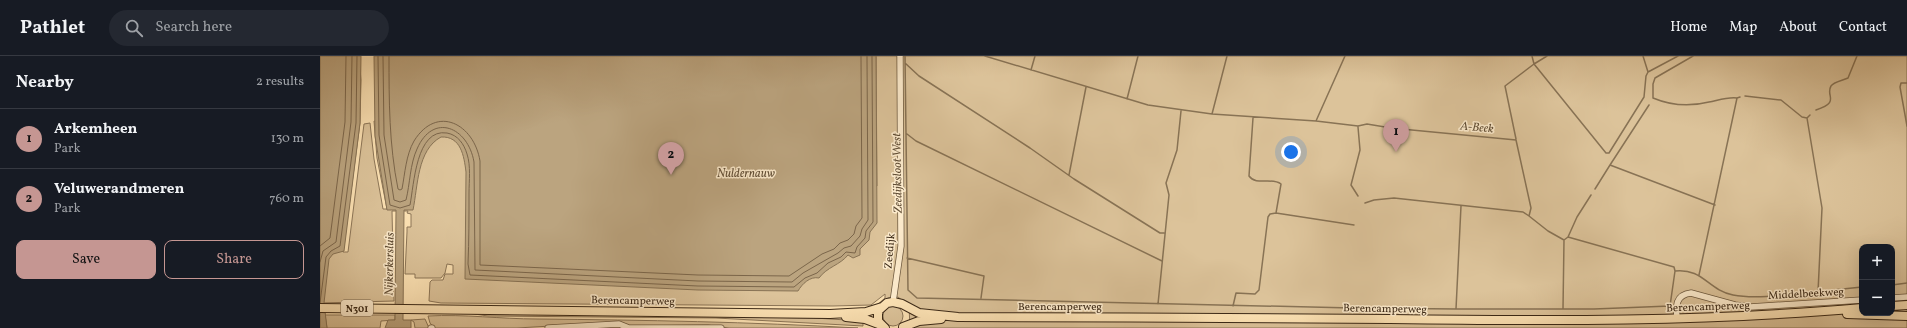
<!DOCTYPE html>
<html lang="en">
<head>
<meta charset="utf-8">
<style>
	:root { --surface:#171b24; --page:#242831; --text:#f1f3f6; --muted:#9ea1a6; --line:#363941; --accent:#c59692 }
	body { margin:0; font-family:Vollkorn,serif; background:var(--page); color:var(--text) }
	.controls { position:absolute; right:12px; bottom:12px; display:grid; overflow:hidden; border-radius:8px; box-shadow:0 4px 16px #0002 }
	.controls button { width:36px; height:36px; display:grid; place-items:center; padding:0; border:0; border-bottom:1px solid var(--line); background:var(--surface); color:var(--text); font:20px sans-serif }
	.you { position:absolute; left:971px; top:96px; width:14px; height:14px; margin:-10px; border:3px solid #fff; border-radius:50%; background:#1a73e8; box-shadow:0 0 0 6px #1a73e833 }
	.badge { display:grid; place-items:center; width:26px; height:26px; border-radius:50%; background:var(--accent); color:#111; font-size:13px; font-weight:700 }
	.pin { position:absolute; translate:-50% -33px; filter:drop-shadow(0 1px 2px #0008) }
	.pin::after { content:''; position:absolute; top:21px; width:14px; height:12px; background:inherit; clip-path:polygon(0 0,100% 0,50% 100%) }
	.list { margin:0; padding:0; list-style:none }
	h2 { display:flex; justify-content:space-between; align-items:center; height:52px; margin:0; padding:0 16px; font-size:17px }
	h2 small { font-size:13px; font-weight:400; color:var(--muted) }
	.list li { display:grid; grid-template-columns:26px 1fr auto; gap:12px; align-items:center; box-sizing:border-box; height:60px; padding:0 16px; border-top:1px solid var(--line) }
	.list b { display:block; font-size:15px; white-space:nowrap }
	.list p { margin:0; font-size:13px; white-space:nowrap; color:var(--muted) }
	.list em { font-size:13px; font-style:normal; color:var(--muted) }
	.actions { display:flex; gap:8px; padding:12px 16px }
	.actions a { flex:1; padding:9px 0; border:1px solid var(--accent); border-radius:8px; text-align:center; font-size:14px; color:var(--accent) }
	.actions .main { background:var(--accent); color:#111 }
	.icon { flex:none; width:22px; height:22px; fill:none; stroke:currentColor; stroke-width:2; stroke-linecap:round; stroke-linejoin:round }
	.map { position:relative; flex:none; width:1587px; height:272px; overflow:hidden }
	header { display:flex; align-items:center; gap:24px; box-sizing:border-box; height:56px; padding:0 20px; background:var(--surface); border-bottom:1px solid var(--line) }
	header strong { font-size:19px }
	nav { display:flex; gap:22px; margin-inline-start:auto; font-size:14px }
	.search { width:280px; height:36px; background:var(--page); display:flex; align-items:center; gap:10px; box-sizing:border-box; padding:0 14px; border-radius:22px; color:var(--muted); font-size:15px }
	main { display:flex }
	aside { flex:1; background:var(--surface) }
	.map>svg:first-child { display:block }
	.green { fill:#dcc39a; stroke:#8c7658; fill-rule:evenodd }
	.water { fill:#bba47f; stroke:#887355 }
	.lines { fill:none; stroke-linecap:round; stroke-linejoin:round }
	.shore { stroke:#7b664b; stroke-width:1 }
	.stream { stroke:#887355; stroke-width:1.5 }
	.minor-casing { stroke:#6c583e; stroke-width:7 }
	.primary-casing { stroke:#3b2917; stroke-width:10 }
	.minor { stroke:#feedcf; stroke-width:5.5 }
	.primary { stroke:#fde3b5; stroke-width:8 }
	.labels { text-anchor:middle; stroke-width:3; stroke-linejoin:round; paint-order:stroke }
	.shield { fill:#feedcf; stroke:#76644e; stroke-width:1 }
	.shield-label { font-size:10px; font-weight:bold; fill:#3b2917 }
	.street-label { font-size:11px; fill:#3b2917; stroke:#feedcf }
	.water-label { font-size:12px; font-style:italic; fill:#614e36; stroke:#feedcf }
</style>
</head>
<body>
<header>
<strong>Pathlet</strong>
<div class="search"><svg class="icon" aria-label="search" viewBox="0 0 24 24"><circle cx="10" cy="10" r="6"/><path d="M15 15l6 6"/></svg>Search here</div>
<nav><a>Home</a><a>Map</a><a>About</a><a>Contact</a></nav>
</header>
<main>
<aside>
<h2>Nearby<small>2 results</small></h2>
<ul class="list">
<li><span class="badge">1</span><div><b>Arkemheen</b><p>Park</p></div><em>130 m</em></li>
<li><span class="badge">2</span><div><b>Veluwerandmeren</b><p>Park</p></div><em>760 m</em></li>
</ul>
<div class="actions"><a class="main">Save</a><a>Share</a></div>
</aside>
<div class="map">
<svg width="1587" height="272" viewBox="0 0 1587 272">
	<rect width="100%" height="100%" fill="#fde3b5"/>
	<filter id="stains"><feTurbulence type="fractalNoise" baseFrequency=".005" numOctaves="4"/><feColorMatrix values="0 0 0 0 .2 0 0 0 0 .09 0 0 0 0 .02 0 0 0 .5 -.17"/></filter>
	<radialGradient id="worn" r=".72"><stop offset=".6" stop-color="#630" stop-opacity="0"/><stop offset="1" stop-color="#630" stop-opacity=".3"/></radialGradient>
	<path class="green" d="M 0,0 L 39,0 L 41,24 L 40,67 L 23,196 L 28,196 L 44,68 L 50,67 L 54,103 L 63,153 L 67,153 L 57,102 L 54,65 L 557,130 L 556,0 L 1587,0 L 1587,272 L 590,272 L 589,250 L 578,241 L 568,242 L 557,249 L 565,242 L 565,238 L 551,249 L 513,250 L 121,247 L 109,245 L 110,226 L 112,224 L 123,224 L 125,218 L 133,218 L 133,209 L 127,208 L 125,217 L 121,222 L 95,222 L 95,218 L 85,218 L 87,176 L 87,171 L 91,171 L 91,158 L 87,157 L 88,155 L 72,155 L 74,245 L 0,247 ZM 1542,191 L 1572,191 L 1572,257 L 1542,257 Z
		M563 260a10 10 0 1 1 20 0a10 10 0 1 1-20 0Z
		M 148,257 L 494,262 L 543,265 L 543,270 L 396,262 L 168,260 Z
		M 5,259 L 75,259 L 75,264 L 61,265 L 60,272 L 7,272 Z
		M 108,260 C 144,258 181,263 217,263 C 324,264 431,266 538,272 L 409,272 L 388,269 L 309,270 L 299,266 L 197,272 L 114,272 L 110,267 Z
		M 105,263 L 109,272 L 95,272 L 94,266 L 91,264 Z"/>
	<path class="water" d="M 0,0 L 41,0 L 40,67 L 24,195 L 13,198 L 9,203 L 4,247 L 7,272 L 0,272 Z
		M 54,0 L 556,0 L 557,167 L 550,176 L 549,184 L 540,193 L 540,199 L 533,202 L 528,199 C 520,209 507,211 499,222 C 490,220 482,228 478,235 L 378,234 L 145,223 L 146,116 C 144,100 141,80 121,81 C 97,94 98,130 93,154 L 84,154 L 83,264 L 91,264 L 91,272 L 65,272 L 68,264 L 75,264 L 76,154 L 67,154 L 55,80 Z"/>
	<g class="lines">
		<path class="shore" d="M 58,0 L 59,79 L 70,149 L 80,152 L 90,149 C 94,129 96,72 127,77 C 138,79 144,88 147,98 C 151,110 149,125 149,137 C 149,161 149,185 148,208 L 150,219 L 378,230 L 474,231 L 485,222 L 497,217 L 508,207 L 521,201 L 526,196 L 535,197 L 537,191 L 545,182 L 546,175 L 553,166 L 552,0
			M 63,0 L 64,79 L 74,144 L 80,146 L 86,144 C 90,128 90,108 97,93 C 113,56 148,71 154,106 L 155,214 L 378,225 L 472,226 L 483,217 L 518,197 L 524,192 L 531,190 L 540,180 L 542,173 L 548,164 L 547,0
			M 69,0 C 69,45 69,88 78,133 L 80,134 L 82,133 C 85,117 86,99 94,85 C 117,48 154,68 160,105 L 160,209 L 378,219 L 469,220 L 502,198 L 514,193 L 520,187 L 528,184 L 534,178 L 536,170 L 542,162 L 541,0
			M 0,190 L 10,182 L 25,66 L 26,0
			M 0,206 L 3,195 L 16,186 L 31,66 L 32,0
			M 0,247 L 6,201 L 11,195 L 20,190 L 36,67 L 37,0"/>
		<path class="stream" d="M 585,0 L 588,234 L 597,242 L 1032,252
			M 665,0 L 828,49 L 892,58 L 996,65
			M 1025,0 L 996,65 L 1038,70 L 1047,68 L 1071,72 L 1196,84 L 1211,152 L 1209,160 L 1228,175 L 1244,184 L 1243,253
			M 1227,0 L 1214,8 L 1286,97 L 1289,97 L 1324,41 L 1326,20 L 1328,16
			M 1323,0 L 1328,16 L 1358,0
			M 1373,0 L 1335,22 L 1333,28 L 1333,42 C 1352,50 1369,51 1389,46 C 1399,44 1407,41 1417,42
			M 585,7 L 599,20 L 710,92 L 754,123 L 840,177 L 844,177
			M 711,14 L 715,0
			M 1587,27 L 1581,27 L 1580,31 L 1587,70
			M 1425,40 L 1461,44 L 1482,61 L 1487,62
			M 807,43 L 818,0
			M 1329,49 L 1290,109 L 1395,149
			M 1496,54 C 1521,46 1505,40 1511,30 C 1513,26 1524,24 1528,22 L 1537,0
			M 892,58 L 907,0
			M 1490,59 L 1487,62 L 1502,152 L 1498,236
			M 1038,71 L 1040,94 L 1031,129 L 1038,140
			M 587,78 L 596,85 L 842,205
			M 1196,83 L 1185,30 L 1214,8 L 1212,0
			M 749,119 L 766,31
			M 1275,133 L 1290,109
			M 1045,147 L 1054,144 L 1074,142 L 1203,156 L 1209,160
			M 1141,150 L 1136,253 L 1274,253 L 1350,250 L 1355,215 L 1354,211 L 1248,181 L 1244,184
			M 956,157 L 1034,169
			M 1248,181 L 1257,161 L 1271,139
			M 587,202 L 664,220 L 661,242
			M 1355,215 C 1383,212 1388,234 1413,239 C 1439,244 1479,237 1506,235
			M 1379,219 L 1417,42 L 1420,41
			M 1572,229 L 1587,227
			M 1513,234 L 1542,231
			M 838,248 L 849,139 L 846,127 L 857,94 L 861,55
			M 913,250 L 916,237 L 935,238 L 939,234 L 948,161 L 950,158 L 956,157 L 961,128 C 952,121 936,130 929,120 L 933,62
			M 1039,252 L 1136,253"/>
		<g class="minor-casing">
			<path id="minor" d="M 1572,242 L 1587,241
				M 573,246 L 581,190 L 580,0
				M 1357,263 C 1356,250 1355,239 1371,237 L 1415,249 L 1430,251 L 1542,244
				M 111,272 L 112,272
				M 228,272 L 299,268 L 309,272 L 401,272"/>
		</g>
		<g class="primary-casing">
			<path id="primary" d="M 1572,250 L 1587,249
				M 0,252 L 510,258 L 546,256 L 562,251
				M 1527,258 L 1587,260
				M 526,261 L 545,263 L 561,269
				M 583,271 L 599,265 L 621,263
				M 565,272 L 558,265 L 558,255 L 567,247 L 573,246 L 582,248 L 599,257 L 638,261 C 782,262 926,261 1070,263 C 1227,265 1385,266 1542,252"/>
		</g>
		<use href="#minor" class="minor"/>
		<use href="#primary" class="primary"/>
	</g>
	<g class="labels">
		<rect class="shield" x="21" y="244" width="32" height="16" rx="3"/>
		<g class="shield-label">
			<text x="37" y="256">N301</text>
		</g>
		<g class="street-label">
			<text transform="translate(569 195) rotate(-85)" y="4">Zeedijk</text>
			<text transform="translate(1486 237) rotate(-3)" y="4">Middelbeekweg</text>
			<text transform="translate(313 244) rotate(1)" y="4">Berencamperweg</text>
			<text x="740" y="254">Berencamperweg</text>
			<text transform="translate(1388 250) rotate(-2)" y="4">Berencamperweg</text>
			<text transform="translate(1065 252) rotate(1)" y="4">Berencamperweg</text>
		</g>
		<g class="water-label">
			<text transform="translate(1157 71) rotate(5)" y="4">A-Beek</text>
			<text x="426" y="121">Nuldernauw</text>
			<text transform="translate(577 117) rotate(-91)" y="4">Zeedijksloot West</text>
			<text transform="translate(69 208) rotate(-89)" y="4">Nijkerkersluis</text>
		</g>
	</g>
	<rect width="100%" height="100%" filter="url(#stains)"/>
	<rect width="100%" height="100%" fill="url(#worn)"/>
</svg>
<div class="controls">
<button>+</button>
<button>−</button>
</div>
<div class="you"></div>
<div class="pin badge" style="left:1076px;top:96px">1</div>
<div class="pin badge" style="left:351px;top:119px">2</div>
</div>
</main>
</body>
</html>
